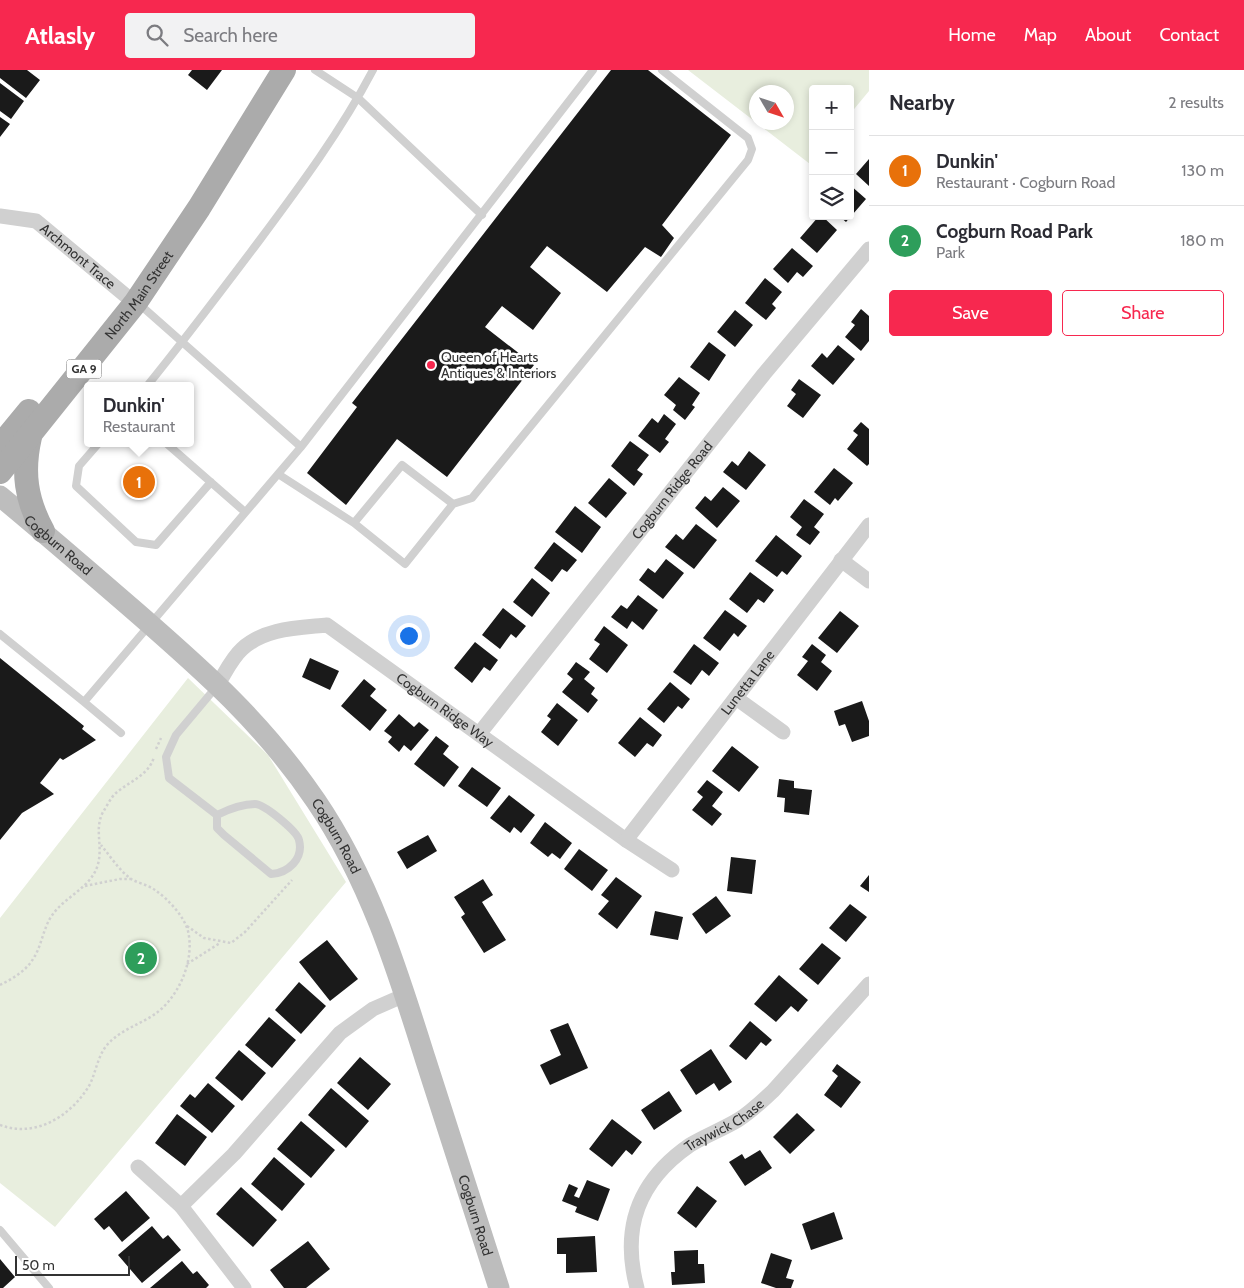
<!DOCTYPE html>
<html lang="en">
<head>
<meta charset="utf-8">
<style>
	:root { --surface:#fff; --page:#f2f2f3; --text:#2b2b33; --muted:#7c7c81; --line:#e1e1e2; --accent:#f7284f }
	body { margin:0; font-family:Cabin,sans-serif; background:var(--page); color:var(--text) }
	.controls { position:absolute; right:15px; top:15px; display:grid; overflow:hidden; border-radius:5px; box-shadow:0 2px 8px #0003 }
	.controls button { width:45px; height:45px; display:grid; place-items:center; padding:0; border:0; border-bottom:1px solid var(--line); background:var(--surface); color:var(--text); font:25px sans-serif }
	.compass { position:absolute; left:749px; top:15px; width:45px; height:45px; border-radius:50%; background:var(--surface); box-shadow:0 2px 8px #0003; rotate:129deg }
	.scale { position:absolute; left:15px; bottom:12px; width:115px; box-sizing:border-box; padding-left:5px; border:2px solid #333; border-top:0; font-size:14px; line-height:18px; white-space:nowrap; color:#333; -webkit-text-stroke:4px #fff; paint-order:stroke }
	.you { position:absolute; left:408px; top:565px; width:18px; height:18px; margin:-12px; border:4px solid #fff; border-radius:50%; background:#1a73e8; box-shadow:0 0 0 8px #1a73e833 }
	.badge { display:grid; place-items:center; width:32px; height:32px; border-radius:50%; background:var(--accent); color:#fff; font-size:16px; font-weight:700 }
	.pin { position:absolute; translate:-50% -50%; border:2px solid #fff; box-shadow:0 1px 5px #0006 }
	.popup { position:absolute; left:84px; top:312px; width:110px; height:65px; box-sizing:border-box; display:grid; place-content:center; border-radius:5px; background:var(--surface); filter:drop-shadow(0 1px 4px #0005); font-size:16px; white-space:nowrap; color:var(--muted) }
	.popup b { font-size:19px; color:var(--text) }
	.popup::after { content:''; position:absolute; left:50%; top:100%; margin-left:-10px; border:10px solid transparent; border-top-color:var(--surface) }
	.list { margin:0; padding:0; list-style:none }
	h2 { display:flex; justify-content:space-between; align-items:center; height:65px; margin:0; padding:0 20px; font-size:21px }
	h2 small { font-size:16px; font-weight:400; color:var(--muted) }
	.list li { display:grid; grid-template-columns:32px 1fr auto; gap:15px; align-items:center; box-sizing:border-box; height:70px; padding:0 20px; border-top:1px solid var(--line) }
	.list b { display:block; font-size:19px; white-space:nowrap }
	.list p { margin:0; font-size:16px; white-space:nowrap; color:var(--muted) }
	.list em { font-size:16px; font-style:normal; color:var(--muted) }
	.actions { display:flex; gap:10px; padding:15px 20px }
	.actions a { flex:1; padding:11px 0; border:1px solid var(--accent); border-radius:5px; text-align:center; font-size:18px; color:var(--accent) }
	.actions .main { background:var(--accent); color:#fff }
	.icon { flex:none; width:28px; height:28px; fill:none; stroke:currentColor; stroke-width:2; stroke-linecap:round; stroke-linejoin:round }
	.map { position:relative; flex:none; width:869px; height:1218px; overflow:hidden }
	header { display:flex; align-items:center; gap:30px; box-sizing:border-box; height:70px; padding:0 25px; background:var(--accent); color:#fff }
	header strong { font-size:24px }
	nav { display:flex; gap:28px; margin-inline-start:auto; font-size:18px }
	.search { width:350px; height:45px; background:var(--page); display:flex; align-items:center; gap:12px; box-sizing:border-box; padding:0 18px; border-radius:5px; color:var(--muted); font-size:19px }
	main { display:flex }
	aside { flex:1; background:var(--surface) }
	.map>svg:first-child { display:block }
	.green { fill:#e8eede; fill-rule:evenodd }
	.building { fill:#1a1a1a }
	.lines { fill:none; stroke-linecap:round; stroke-linejoin:round }
	.path { stroke:#d0d0d0; stroke-width:2.5; stroke-dasharray:2.5 2.5; stroke-linecap:butt }
	.lane { stroke:#d0d0d0; stroke-width:8 }
	.street { stroke:#d0d0d0; stroke-width:15 }
	.secondary { stroke:#bdbdbd; stroke-width:21 }
	.primary { stroke:#ababab; stroke-width:24 }
	.poi-dot { fill:#f7284f; stroke:#fff; stroke-width:2 }
	.labels { text-anchor:middle; stroke-width:5; stroke-linejoin:round; paint-order:stroke }
	.shield { fill:#fff; stroke:#707070; stroke-width:1 }
	.shield-label { font-size:12px; font-weight:bold; fill:#333 }
	.street-label { font-size:14px; fill:#333; stroke:#fff }
	.poi-label { font-size:14px; fill:#333; stroke:#fff; text-anchor:start }
</style>
</head>
<body>
<header>
<strong>Atlasly</strong>
<div class="search"><svg class="icon" aria-label="search" viewBox="0 0 24 24"><circle cx="10" cy="10" r="6"/><path d="M15 15l6 6"/></svg>Search here</div>
<nav><a>Home</a><a>Map</a><a>About</a><a>Contact</a></nav>
</header>
<main>
<div class="map">
<svg width="869" height="1218" viewBox="0 0 869 1218">
	<rect width="100%" height="100%" fill="#fff"/>
	<path class="green" d="M 688,0 L 869,0 L 869,21 L 850,44 L 850,19 L 813,19 L 813,91 L 810,94 ZM 756,22 L 786,22 L 786,52 L 756,52 Z
		M 188,608 L 268,685 L 346,812 L 55,1157 L 0,1113 L 0,848 Z"/>
	<path class="building" d="M 0,0 L 27,0 L 40,10 L 26,28 L 0,8 Z
		M 192,0 L 222,0 L 207,20 L 188,5 Z
		M 611,0 L 648,0 L 731,65 L 662,155 L 674,168 L 661,187 L 645,177 L 607,222 L 547,176 L 530,197 L 561,223 L 533,260 L 502,236 L 485,257 L 534,295 L 447,407 L 397,369 L 346,435 L 307,403 L 357,337 L 352,333 Z
		M 0,13 L 24,31 L 11,49 L 0,41 Z
		M 0,47 L 10,54 L 0,67 Z
		M 869,89 L 869,116 L 856,104 Z
		M 850,115 L 866,129 L 846,152 L 839,146 L 850,146 Z
		M 819,146 L 822,146 L 837,160 L 817,183 L 800,168 Z
		M 792,178 L 813,196 L 803,207 L 797,202 L 788,213 L 773,199 Z
		M 765,208 L 782,222 L 772,234 L 776,238 L 766,250 L 745,233 Z
		M 861,239 L 869,246 L 869,271 L 861,281 L 845,267 L 855,255 L 851,252 Z
		M 735,240 L 753,255 L 735,277 L 717,262 Z
		M 709,272 L 726,285 L 709,311 L 690,297 Z
		M 838,275 L 855,289 L 833,315 L 811,296 L 822,283 L 827,288 Z
		M 679,307 L 700,323 L 692,335 L 695,337 L 685,350 L 673,340 L 676,335 L 664,325 Z
		M 799,309 L 821,325 L 803,348 L 787,336 L 796,324 L 791,320 Z
		M 664,344 L 676,354 L 665,369 L 669,372 L 660,383 L 638,366 L 652,348 L 658,353 Z
		M 861,352 L 869,359 L 869,394 L 867,396 L 847,379 L 858,365 L 853,361 Z
		M 630,371 L 649,385 L 637,400 L 643,404 L 634,416 L 611,396 Z
		M 749,381 L 766,395 L 746,420 L 723,402 L 732,391 L 738,396 Z
		M 834,398 L 853,413 L 838,431 L 835,428 L 830,435 L 814,422 Z
		M 609,408 L 627,423 L 606,448 L 588,433 Z
		M 723,417 L 740,431 L 717,458 L 695,438 L 705,426 L 711,431 Z
		M 804,429 L 824,444 L 814,457 L 820,462 L 810,475 L 796,465 L 802,457 L 790,447 Z
		M 575,436 L 601,457 L 582,483 L 555,462 Z
		M 696,454 L 717,470 L 694,499 L 665,477 L 676,464 L 683,470 Z
		M 776,465 L 802,486 L 787,505 L 782,501 L 777,507 L 755,491 Z
		M 554,472 L 577,490 L 567,502 L 562,499 L 552,512 L 534,498 Z
		M 666,489 L 684,503 L 663,529 L 639,510 L 648,498 L 655,503 Z
		M 750,502 L 774,520 L 764,533 L 758,529 L 747,543 L 729,529 Z
		M 532,508 L 550,523 L 532,547 L 513,532 Z
		M 638,525 L 658,540 L 643,560 L 632,551 L 627,559 L 611,547 L 621,535 L 627,539 Z
		M 503,538 L 526,556 L 516,568 L 511,564 L 500,579 L 482,565 Z
		M 725,540 L 747,556 L 738,567 L 734,563 L 720,581 L 703,568 Z
		M 840,541 L 859,556 L 837,583 L 818,568 Z
		M 604,556 L 628,575 L 607,603 L 589,589 L 600,574 L 594,570 Z
		M 475,572 L 498,590 L 490,601 L 484,597 L 472,613 L 454,598 Z
		M 694,574 L 719,593 L 709,606 L 702,600 L 691,615 L 673,602 Z
		M 812,574 L 826,585 L 821,592 L 832,601 L 817,621 L 797,605 L 808,591 L 802,587 Z
		M 0,588 L 84,656 L 82,659 L 96,670 L 63,690 L 60,688 L 40,713 L 54,724 L 22,743 L 0,770 Z
		M 310,588 L 339,601 L 330,620 L 302,607 Z
		M 576,592 L 590,602 L 584,609 L 595,618 L 591,624 L 598,630 L 588,643 L 562,622 L 573,609 L 567,604 Z
		M 364,609 L 376,619 L 370,626 L 387,640 L 370,661 L 341,636 Z
		M 670,612 L 690,629 L 682,639 L 678,636 L 664,653 L 647,639 Z
		M 862,631 L 869,651 L 869,666 L 852,672 L 845,654 L 839,656 L 834,641 Z
		M 557,633 L 578,650 L 558,676 L 541,662 L 551,649 L 547,646 Z
		M 399,644 L 414,657 L 419,652 L 429,660 L 411,681 L 404,675 L 399,682 L 388,672 L 392,667 L 384,661 Z
		M 640,647 L 662,665 L 653,677 L 647,673 L 635,687 L 618,673 Z
		M 436,666 L 449,676 L 443,684 L 459,697 L 444,717 L 414,694 Z
		M 732,676 L 759,697 L 739,722 L 712,701 Z
		M 472,697 L 501,718 L 487,737 L 458,716 Z
		M 779,709 L 794,711 L 794,718 L 812,720 L 809,745 L 784,742 L 785,728 L 777,727 Z
		M 707,710 L 723,722 L 712,736 L 722,744 L 712,756 L 692,740 L 703,727 L 697,722 Z
		M 509,725 L 535,745 L 521,763 L 514,757 L 510,763 L 490,748 Z
		M 545,752 L 572,773 L 560,789 L 552,783 L 548,787 L 530,773 Z
		M 428,765 L 437,781 L 407,799 L 397,782 Z
		M 579,779 L 608,800 L 592,821 L 564,799 Z
		M 731,787 L 756,790 L 752,824 L 727,821 Z
		M 869,805 L 869,822 L 860,816 Z
		M 616,807 L 642,826 L 617,859 L 598,844 L 609,831 L 601,825 Z
		M 483,809 L 493,825 L 482,832 L 506,870 L 484,883 L 461,847 L 465,844 L 454,827 Z
		M 716,826 L 731,846 L 706,864 L 692,844 Z
		M 850,834 L 867,847 L 846,872 L 829,858 Z
		M 655,841 L 683,847 L 678,870 L 650,865 Z
		M 327,870 L 358,909 L 330,931 L 299,892 Z
		M 822,873 L 841,888 L 818,915 L 799,899 Z
		M 779,905 L 808,930 L 798,942 L 791,936 L 776,952 L 754,934 Z
		M 299,912 L 326,936 L 301,964 L 275,940 Z
		M 269,947 L 296,970 L 272,998 L 245,975 Z
		M 750,951 L 772,970 L 766,976 L 761,972 L 746,990 L 729,976 Z
		M 568,953 L 588,998 L 550,1015 L 540,995 L 561,985 L 550,960 Z
		M 711,979 L 732,1012 L 719,1021 L 714,1013 L 696,1025 L 680,1000 Z
		M 239,980 L 266,1003 L 242,1031 L 215,1008 Z
		M 360,987 L 391,1014 L 368,1040 L 337,1013 Z
		M 837,994 L 861,1012 L 841,1038 L 824,1025 L 838,1006 L 832,1001 Z
		M 208,1013 L 235,1036 L 212,1063 L 180,1036 L 190,1024 L 195,1028 Z
		M 331,1018 L 369,1051 L 346,1078 L 308,1045 Z
		M 669,1021 L 682,1041 L 654,1060 L 641,1040 Z
		M 797,1043 L 815,1060 L 790,1084 L 773,1067 Z
		M 177,1044 L 207,1067 L 185,1096 L 155,1073 Z
		M 612,1049 L 642,1072 L 632,1085 L 626,1080 L 612,1097 L 589,1079 Z
		M 301,1051 L 335,1080 L 311,1108 L 277,1079 Z
		M 760,1080 L 772,1098 L 745,1116 L 729,1092 L 742,1084 L 745,1089 Z
		M 274,1087 L 305,1114 L 282,1141 L 251,1114 Z
		M 587,1110 L 610,1119 L 598,1151 L 575,1142 L 577,1137 L 562,1131 L 569,1114 L 578,1118 L 574,1126 L 579,1128 Z
		M 697,1116 L 717,1131 L 696,1158 L 677,1143 Z
		M 241,1117 L 277,1150 L 253,1177 L 216,1144 Z
		M 126,1121 L 150,1148 L 122,1172 L 109,1156 L 104,1160 L 94,1149 Z
		M 834,1142 L 843,1169 L 811,1180 L 802,1154 Z
		M 152,1156 L 163,1169 L 168,1165 L 181,1180 L 142,1213 L 118,1185 Z
		M 595,1166 L 597,1202 L 566,1203 L 566,1184 L 557,1184 L 557,1168 Z
		M 308,1171 L 330,1199 L 306,1218 L 284,1218 L 270,1200 Z
		M 698,1180 L 698,1194 L 704,1194 L 705,1213 L 672,1215 L 671,1202 L 675,1202 L 674,1181 Z
		M 771,1183 L 792,1190 L 786,1208 L 794,1210 L 791,1218 L 776,1218 L 761,1213 Z
		M 0,1189 L 15,1207 L 3,1218 L 0,1218 Z
		M 182,1191 L 193,1204 L 197,1201 L 209,1215 L 206,1218 L 150,1218 Z"/>
	<g class="lines">
		<path class="path" d="M 156,679 L 161,668
			M 85,816 L 120,809 L 132,809
			M 187,856 L 204,868 L 231,873 L 245,862 L 292,810
			M 187,894 L 220,873
			M 0,915 C 12,909 26,901 33,889 C 42,876 43,857 53,844 C 66,826 92,817 98,794 C 103,775 94,759 103,742 C 107,736 111,727 116,723 C 130,711 149,705 154,687
			M 0,1055 C 35,1068 70,1047 89,1016 C 96,1003 97,987 107,975 C 120,960 139,955 155,944 C 179,927 195,890 188,861 C 184,846 168,829 155,820 C 148,815 138,813 131,809 C 119,800 110,786 101,775"/>
		<path class="lane" d="M 315,0 L 358,28 L 482,145
			M 138,233 L 301,377
			M 147,316 C 186,268 222,220 259,171 C 300,116 341,61 373,0
			M 99,373 L 79,396 L 76,416 L 136,472 L 156,475 L 211,412
			M 166,373 L 245,442
			M 278,404 L 354,453 L 402,395 L 453,434 L 405,494 L 354,453
			M 453,434 L 472,428 L 748,90 L 752,79 L 748,68 L 662,0
			M 0,564 L 84,632 L 301,377 L 593,0
			M 217,616 L 176,665 L 166,687 L 169,708 L 217,745 L 217,758 L 224,765 L 271,804 C 288,803 304,789 299,770 C 297,761 264,734 255,734 C 241,734 229,739 217,745
			M 84,632 L 121,663
			M 0,1160 L 49,1218"/>
		<g class="street">
			<path id="s1" d="M 0,146 L 36,151 L 125,225"/>
			<path d="M 841,490 L 869,511"/>
			<path id="s2" d="M 218,614 C 225,603 232,588 242,579 C 265,558 298,558 327,555 L 626,770 L 672,800"/>
			<path d="M 736,628 L 783,662"/>
			<path id="s3" d="M 479,664 L 764,304 L 869,179"/>
			<path id="s4" d="M 626,770 L 869,455"/>
			<path d="M 138,1097 L 181,1136"/>
			<path d="M 244,1218 L 181,1136 L 234,1084 L 340,963 L 373,939 L 405,925"/>
			<path id="s5" d="M 637,1218 C 621,1158 638,1111 690,1075 C 705,1066 723,1059 738,1050 C 751,1042 762,1031 773,1021 L 869,914"/>
		</g>
		<path class="secondary" id="s6" d="M 0,426 C 46,464 91,503 136,542 C 206,603 263,653 316,731 C 369,809 397,899 425,988 C 450,1064 474,1141 499,1218"/>
		<g class="primary">
			<path d="M 30,367 C 22,402 26,430 43,461"/>
			<path d="M 0,376 L 29,341"/>
			<path id="s7" d="M 0,402 L 136,232 L 199,138 L 284,0"/>
		</g>
	</g>
	<circle class="poi-dot" cx="431" cy="295" r="5"/>
	<g class="labels">
		<rect class="shield" x="66.5" y="289.5" width="35" height="19" rx="4"/>
		<g class="shield-label">
			<text x="84" y="303">GA 9</text>
		</g>
		<g class="street-label">
			<text dy="5" stroke="none"><textPath href="#s1" startOffset="91">Archmont Trace</textPath></text>
			<text dy="5" stroke="none"><textPath href="#s7" startOffset="225">North Main Street</textPath></text>
			<text dy="5" stroke="none"><textPath href="#s3" startOffset="311">Cogburn Ridge Road</textPath></text>
			<text dy="5" stroke="none"><textPath href="#s6" startOffset="76">Cogburn Road</textPath></text>
			<text dy="5" stroke="none"><textPath href="#s4" startOffset="199">Lunetta Lane</textPath></text>
			<text dy="5" stroke="none"><textPath href="#s2" startOffset="278">Cogburn Ridge Way</textPath></text>
			<text dy="5" stroke="none"><textPath href="#s6" startOffset="481">Cogburn Road</textPath></text>
			<text dy="5" stroke="none"><textPath href="#s5" startOffset="204">Traywick Chase</textPath></text>
			<text dy="5" stroke="none"><textPath href="#s6" startOffset="886">Cogburn Road</textPath></text>
		</g>
		<g class="poi-label">
			<text x="441" y="292">Queen of Hearts<tspan x="441" dy="16">Antiques &amp; Interiors</tspan></text>
		</g>
	</g>
</svg>
<div class="controls">
<button>+</button>
<button>−</button>
<button><svg class="icon" aria-label="layers" viewBox="0 0 24 24"><path d="M12 4l9 5-9 5-9-5zM3 14l9 5 9-5"/></svg></button>
</div>
<svg class="compass" viewBox="-18 -18 36 36"><path d="M0-13l5 13h-10z" fill="#e53935"/><path d="M0 13l5-13h-10z" fill="#7c7c81"/></svg>
<div class="scale">50 m</div>
<div class="you"></div>
<div class="pin badge" style="left:139px;top:412px;background:#e8710a">1</div>
<div class="popup"><b>Dunkin'</b>Restaurant</div>
<div class="pin badge" style="left:141px;top:888px;background:#2e9e5b">2</div>
</div>
<aside>
<h2>Nearby<small>2 results</small></h2>
<ul class="list">
<li><span class="badge" style="background:#e8710a">1</span><div><b>Dunkin'</b><p>Restaurant · Cogburn Road</p></div><em>130 m</em></li>
<li><span class="badge" style="background:#2e9e5b">2</span><div><b>Cogburn Road Park</b><p>Park</p></div><em>180 m</em></li>
</ul>
<div class="actions"><a class="main">Save</a><a>Share</a></div>
</aside>
</main>
</body>
</html>
